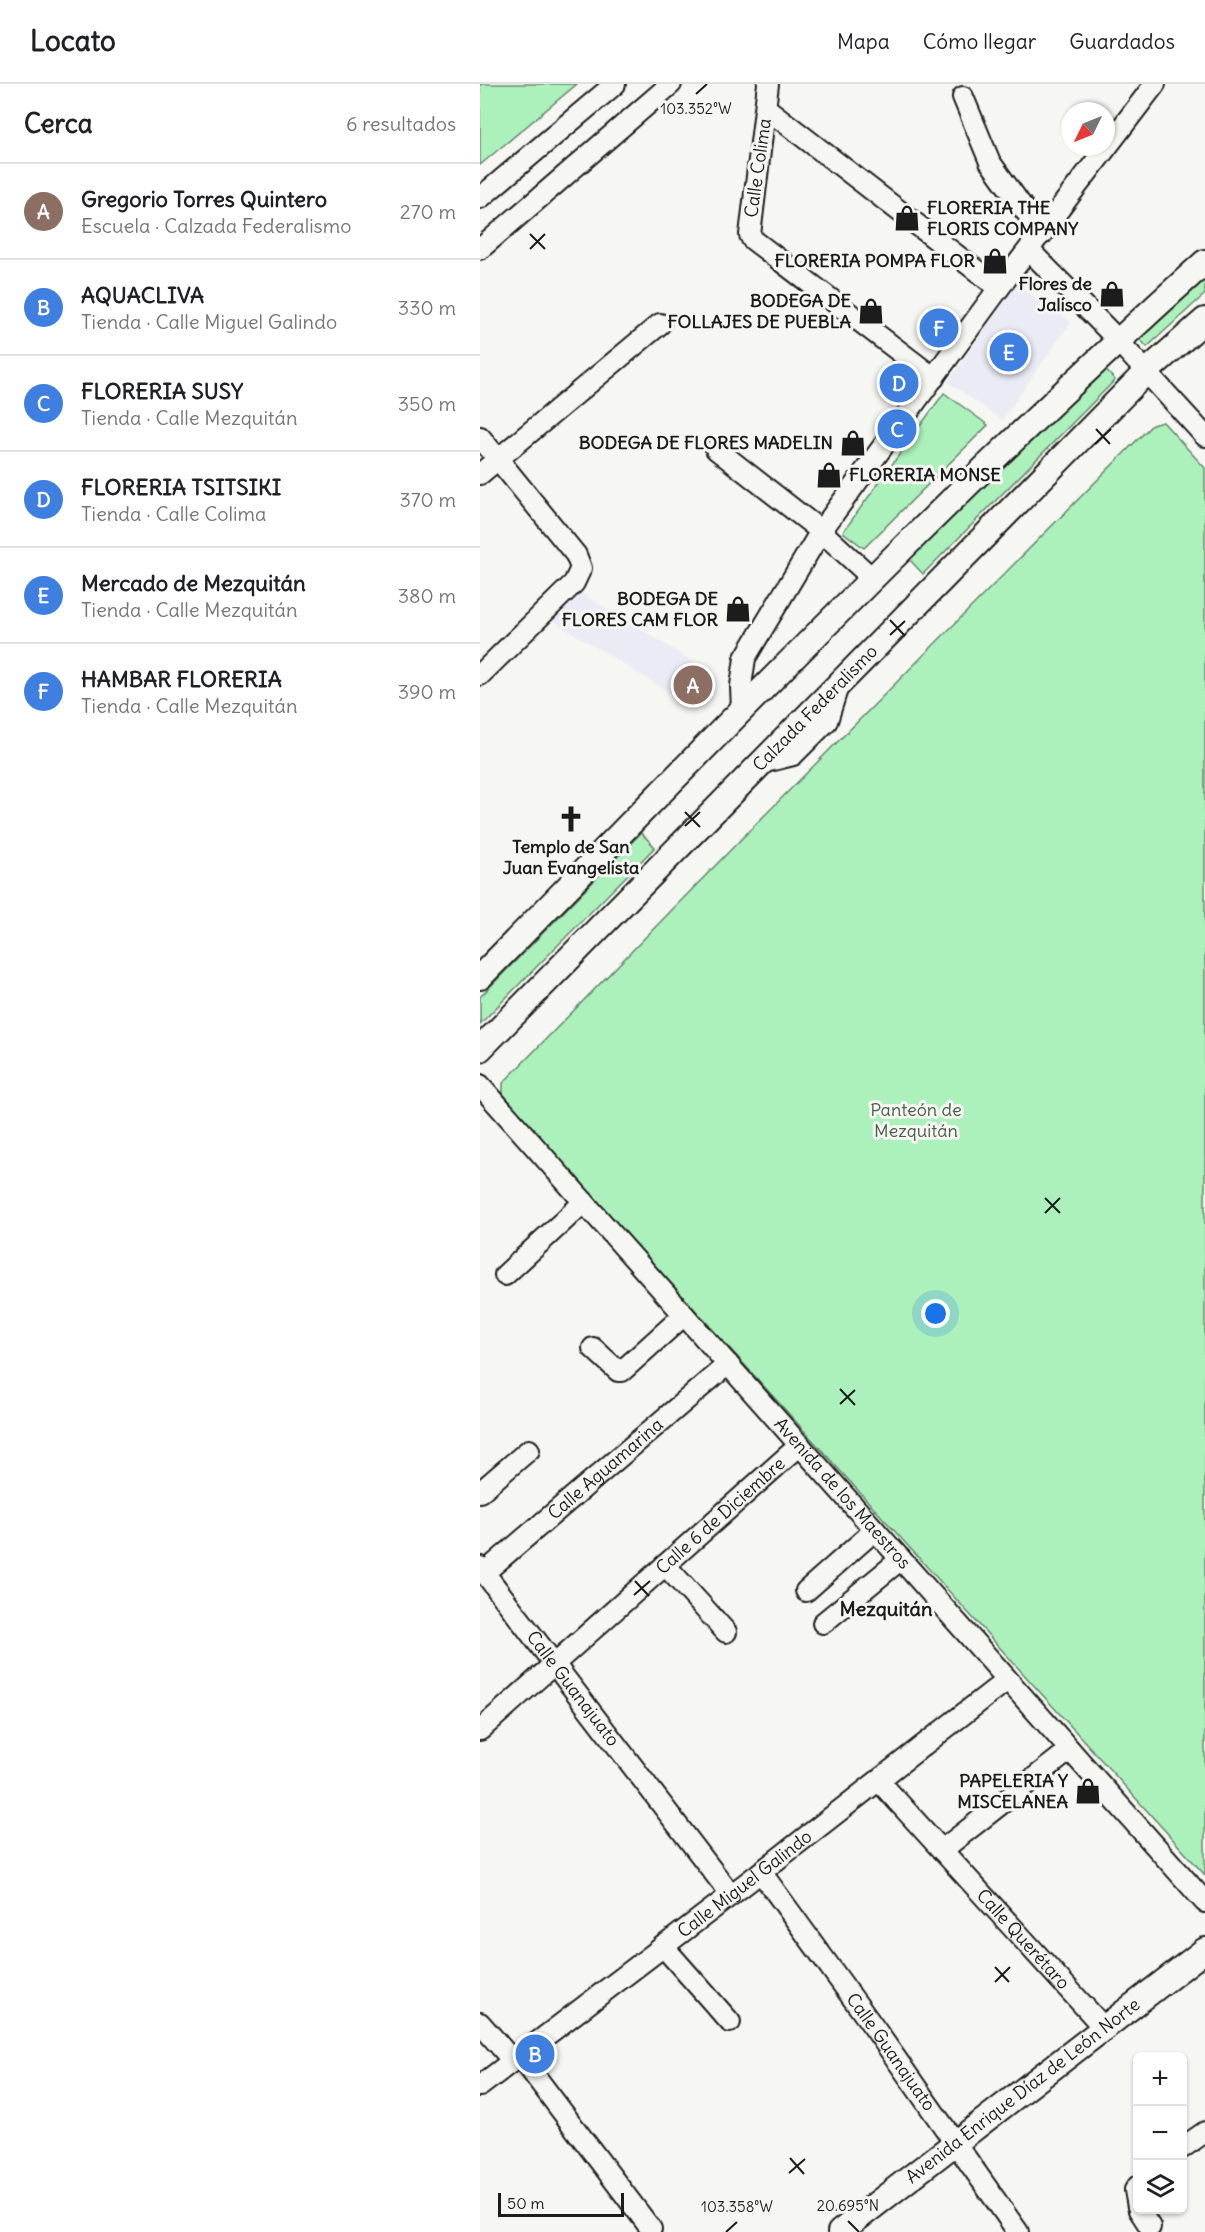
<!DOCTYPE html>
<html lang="es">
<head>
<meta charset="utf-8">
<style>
	:root { --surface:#fff; --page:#f6f6f6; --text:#202124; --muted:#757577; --line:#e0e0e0; --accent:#111827 }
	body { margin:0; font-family:Delius,sans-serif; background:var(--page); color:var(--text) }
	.controls { position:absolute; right:18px; bottom:18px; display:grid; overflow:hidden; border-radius:9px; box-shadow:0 2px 4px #0004 }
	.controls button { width:54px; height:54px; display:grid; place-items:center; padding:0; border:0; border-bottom:2px solid var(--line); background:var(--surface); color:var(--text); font:30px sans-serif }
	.compass { position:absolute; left:581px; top:18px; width:54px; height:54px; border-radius:50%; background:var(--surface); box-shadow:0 2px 4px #0004; rotate:227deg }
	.scale { position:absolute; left:18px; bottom:15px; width:126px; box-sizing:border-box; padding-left:6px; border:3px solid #1c1c1c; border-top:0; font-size:16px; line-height:21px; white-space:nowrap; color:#1c1c1c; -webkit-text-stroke:4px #f6f6f2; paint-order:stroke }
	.you { position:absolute; left:456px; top:1230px; width:21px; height:21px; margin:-15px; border:4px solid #fff; border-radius:50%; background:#1a73e8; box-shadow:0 0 0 9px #1a73e833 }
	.badge { display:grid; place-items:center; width:39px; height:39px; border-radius:50%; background:var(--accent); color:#fff; font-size:20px; font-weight:700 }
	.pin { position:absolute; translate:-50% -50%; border:3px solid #fff; box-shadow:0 2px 6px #0006 }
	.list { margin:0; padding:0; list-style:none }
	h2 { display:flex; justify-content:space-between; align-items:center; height:78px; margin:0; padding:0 24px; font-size:26px }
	h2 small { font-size:20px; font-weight:400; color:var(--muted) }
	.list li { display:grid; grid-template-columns:39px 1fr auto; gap:18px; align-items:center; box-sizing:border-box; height:96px; padding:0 24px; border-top:2px solid var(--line) }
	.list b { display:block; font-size:22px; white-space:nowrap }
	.list p { margin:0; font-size:20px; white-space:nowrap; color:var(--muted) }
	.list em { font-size:20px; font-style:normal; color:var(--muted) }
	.icon { flex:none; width:33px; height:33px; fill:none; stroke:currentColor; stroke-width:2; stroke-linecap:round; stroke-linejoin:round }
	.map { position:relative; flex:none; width:725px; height:2148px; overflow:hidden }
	header { display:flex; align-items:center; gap:36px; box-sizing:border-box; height:84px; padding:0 30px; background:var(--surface); border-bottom:2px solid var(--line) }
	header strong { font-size:28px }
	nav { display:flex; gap:33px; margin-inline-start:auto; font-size:21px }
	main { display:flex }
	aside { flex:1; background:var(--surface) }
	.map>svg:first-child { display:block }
	.built { fill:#eaebf5 }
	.green { fill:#acf1bc; stroke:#64866c; stroke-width:1.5 }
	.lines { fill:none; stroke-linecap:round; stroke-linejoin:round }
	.minor-casing { stroke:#1c1c1c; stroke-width:24 }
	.major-casing { stroke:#1c1c1c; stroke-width:28 }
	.minor { stroke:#f6f6f2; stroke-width:20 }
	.major { stroke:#f6f6f2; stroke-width:24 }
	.ticks { fill:none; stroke:#1c1c1c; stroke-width:2 }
	.labels { text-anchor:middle; stroke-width:6; stroke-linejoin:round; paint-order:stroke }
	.street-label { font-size:18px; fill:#1c1c1c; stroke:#f6f6f2 }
	.poi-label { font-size:18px; font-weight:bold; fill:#1c1c1c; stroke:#f6f6f2; text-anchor:end }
	.park-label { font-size:18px; fill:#475c4c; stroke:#f6f6f2 }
	.neighbourhood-label { font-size:20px; font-weight:bold; fill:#1c1c1c; stroke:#f6f6f2 }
	.ticks-label { font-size:15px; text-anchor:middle; fill:#1c1c1c; stroke:#f6f6f2; stroke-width:6; stroke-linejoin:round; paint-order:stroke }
</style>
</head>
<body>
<header>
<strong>Locato</strong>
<nav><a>Mapa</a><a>Cómo llegar</a><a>Guardados</a></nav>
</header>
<main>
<aside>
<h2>Cerca<small>6 resultados</small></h2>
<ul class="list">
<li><span class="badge" style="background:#8d6e63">A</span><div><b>Gregorio Torres Quintero</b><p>Escuela · Calzada Federalismo</p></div><em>270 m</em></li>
<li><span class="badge" style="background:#3f7fe0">B</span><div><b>AQUACLIVA</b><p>Tienda · Calle Miguel Galindo</p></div><em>330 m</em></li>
<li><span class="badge" style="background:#3f7fe0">C</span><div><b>FLORERIA SUSY</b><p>Tienda · Calle Mezquitán</p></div><em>350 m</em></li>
<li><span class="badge" style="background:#3f7fe0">D</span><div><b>FLORERIA TSITSIKI</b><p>Tienda · Calle Colima</p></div><em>370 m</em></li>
<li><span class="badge" style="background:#3f7fe0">E</span><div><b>Mercado de Mezquitán</b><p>Tienda · Calle Mezquitán</p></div><em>380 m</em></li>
<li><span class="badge" style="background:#3f7fe0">F</span><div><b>HAMBAR FLORERIA</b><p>Tienda · Calle Mezquitán</p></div><em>390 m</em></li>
</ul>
</aside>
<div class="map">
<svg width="725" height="2148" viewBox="0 0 725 2148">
	<rect width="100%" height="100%" fill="#f6f6f2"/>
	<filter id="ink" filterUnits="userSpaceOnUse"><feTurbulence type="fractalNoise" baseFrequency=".0167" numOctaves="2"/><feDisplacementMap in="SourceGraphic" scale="12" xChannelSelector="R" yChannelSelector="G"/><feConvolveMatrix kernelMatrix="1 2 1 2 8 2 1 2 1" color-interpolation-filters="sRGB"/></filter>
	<g filter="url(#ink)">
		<path class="built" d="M 537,200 L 591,238 L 522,336 L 468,298 Z
			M 96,506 L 233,590 L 213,623 L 67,533 Z"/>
		<path class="green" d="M 0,0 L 97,0 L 0,81 Z
			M 725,183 L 725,210 L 667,263 L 654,249 Z
			M 620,280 L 635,296 L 443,490 L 429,475 Z
			M 464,309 L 508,341 L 384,464 L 363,448 Z
			M 683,338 L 725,384 L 725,1791 L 23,1013 L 23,999 L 273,743 L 672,341 Z
			M 161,749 L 175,763 L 0,940 L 0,913 Z"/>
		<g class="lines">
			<g class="minor-casing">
				<g id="minor">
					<path d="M 288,0 L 270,151 L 272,155 L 454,294"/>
					<path d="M 483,13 L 510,78 L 562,150"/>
					<path d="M 286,24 L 519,204"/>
					<path d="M 0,114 L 135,0"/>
					<path d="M 0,165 L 191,0"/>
					<path d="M 549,166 L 628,246 L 725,352"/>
					<path d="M 0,353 L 96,471 L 101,484 L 94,499 L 0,591"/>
					<path d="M 236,365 L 341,447 L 392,494"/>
					<path d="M 0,390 L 180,240"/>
					<path d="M 262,627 L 261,602 L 265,574 L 341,447 L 519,204 L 675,0"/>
					<path d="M 281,679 L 313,671 L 347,637 L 358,602"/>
					<path id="s1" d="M 0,1001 L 725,1818"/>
					<path d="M 25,1191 L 104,1118"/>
					<path d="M 113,1264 L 138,1287 L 142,1287 L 204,1231"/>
					<path d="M 0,1408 L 49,1366"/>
					<path d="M 185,1481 L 246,1548"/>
					<path id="s2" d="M 0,1483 L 251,1811"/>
					<path id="s3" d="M 4,1489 L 248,1280"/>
					<path d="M 326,1507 L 395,1446"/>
					<path d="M 343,1539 L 421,1475"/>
					<path id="s4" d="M 0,1646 L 320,1361"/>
					<path id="s5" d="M 399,1697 L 624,1944"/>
					<path d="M 462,1766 L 590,1666"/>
					<path id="s6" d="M 281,1788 L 395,1945 L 538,2148"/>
					<path d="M 183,1862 L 250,1938"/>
					<path d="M 0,1939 L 33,1977"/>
					<path d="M 40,1972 L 171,2145"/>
					<path id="s7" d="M 0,2002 L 281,1788 L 527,1596"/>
					<path d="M 702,2064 L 725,2048"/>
					<path d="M 658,2102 L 655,2106 L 658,2123"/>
					<path d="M 659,2126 L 670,2143"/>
				</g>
			</g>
			<g class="major-casing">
				<g id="major">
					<path d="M 0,893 C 238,651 472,405 725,178"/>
					<path id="s8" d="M 0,965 L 666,288 L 725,236"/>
					<path id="s9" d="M 360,2148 L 725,1866"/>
				</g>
			</g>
			<use href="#minor" class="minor"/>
			<use href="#major" class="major"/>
		</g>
	</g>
	<path class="ticks" d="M 216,10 L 227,0M 50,150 L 65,165M 50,165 L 65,150M 616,345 L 630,360M 615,360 L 631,345M 410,536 L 425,552M 410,551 L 425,537M 205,728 L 220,743M 205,742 L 220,728M 565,1114 L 580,1129M 565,1129 L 580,1114M 360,1305 L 375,1321M 360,1320 L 375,1306M 155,1497 L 169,1512M 154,1511 L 170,1497M 515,1883 L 529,1898M 515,1898 L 530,1883M 310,2074 L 324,2090M 309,2089 L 325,2075M 368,2137 L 379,2148M 246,2148 L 257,2138"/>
	<defs>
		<g id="shop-bare" transform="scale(2.07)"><path d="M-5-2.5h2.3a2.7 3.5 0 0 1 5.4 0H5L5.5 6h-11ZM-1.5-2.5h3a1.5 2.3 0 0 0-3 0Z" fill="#1c1c1c" stroke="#f6f6f2" stroke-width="2.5" paint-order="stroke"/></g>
		<g id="church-bare" transform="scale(2.07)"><path d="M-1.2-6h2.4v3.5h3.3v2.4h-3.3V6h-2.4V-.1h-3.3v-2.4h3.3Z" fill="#1c1c1c" stroke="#f6f6f2" stroke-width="2.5" paint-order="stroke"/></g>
	</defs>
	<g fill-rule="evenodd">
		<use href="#shop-bare" x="427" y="134"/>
		<use href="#shop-bare" x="515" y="177"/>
		<use href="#shop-bare" x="632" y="210"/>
		<use href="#shop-bare" x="391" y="227"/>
		<use href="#shop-bare" x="373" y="359"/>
		<use href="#shop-bare" x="349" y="391"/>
		<use href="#shop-bare" x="258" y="525"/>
		<use href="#church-bare" x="91" y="735"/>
		<use href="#shop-bare" x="608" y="1707"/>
	</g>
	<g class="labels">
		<g class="street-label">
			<text transform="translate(278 84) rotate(-82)" y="6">Calle Colima</text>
			<text dy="6" stroke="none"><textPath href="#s8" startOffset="478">Calzada Federalismo</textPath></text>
			<text dy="6" stroke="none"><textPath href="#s3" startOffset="160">Calle Aguamarina</textPath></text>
			<text dy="6" stroke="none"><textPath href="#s1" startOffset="546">Avenida de los Maestros</textPath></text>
			<text dy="6" stroke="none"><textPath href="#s4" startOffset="322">Calle 6 de Diciembre</textPath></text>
			<text dy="6" stroke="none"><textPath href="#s2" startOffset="153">Calle Guanajuato</textPath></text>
			<text dy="6" stroke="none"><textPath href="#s7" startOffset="333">Calle Miguel Galindo</textPath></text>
			<text dy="6" stroke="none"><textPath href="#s5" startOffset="214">Calle Querétaro</textPath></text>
			<text dy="6" stroke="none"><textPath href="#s6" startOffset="222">Calle Guanajuato</textPath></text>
			<text dy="6" stroke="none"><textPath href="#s9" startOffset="231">Avenida Enrique Díaz de León Norte</textPath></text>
		</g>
		<g class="poi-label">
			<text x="447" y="130" text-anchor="start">FLORERIA THE<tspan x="447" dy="21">FLORIS COMPANY</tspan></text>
			<text x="495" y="183">FLORERIA POMPA FLOR</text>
			<text x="612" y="206">Flores de<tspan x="612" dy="21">Jalisco</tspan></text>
			<text x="371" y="223">BODEGA DE<tspan x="371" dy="21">FOLLAJES DE PUEBLA</tspan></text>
			<text x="353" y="365">BODEGA DE FLORES MADELIN</text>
			<text x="369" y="397" text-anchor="start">FLORERIA MONSE</text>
			<text x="238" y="521">BODEGA DE<tspan x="238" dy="21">FLORES CAM FLOR</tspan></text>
			<text x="91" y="769" text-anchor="middle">Templo de San<tspan x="91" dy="21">Juan Evangelista</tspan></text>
			<text x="588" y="1703">PAPELERIA Y<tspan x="588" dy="21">MISCELANEA</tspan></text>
		</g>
		<g class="park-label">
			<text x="436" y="1032">Panteón de<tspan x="436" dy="21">Mezquitán</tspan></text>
		</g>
		<g class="neighbourhood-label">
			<text x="406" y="1532">Mezquitán</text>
		</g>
	</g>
	<g class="ticks-label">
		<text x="216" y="30">103.352°W</text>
		<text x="368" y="2127">20.695°N</text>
		<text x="257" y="2128">103.358°W</text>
	</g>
</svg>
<div class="controls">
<button>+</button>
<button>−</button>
<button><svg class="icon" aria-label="layers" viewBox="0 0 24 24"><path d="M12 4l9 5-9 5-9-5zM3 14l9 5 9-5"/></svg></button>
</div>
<svg class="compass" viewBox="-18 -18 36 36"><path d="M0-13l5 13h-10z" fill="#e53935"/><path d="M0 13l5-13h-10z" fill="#757577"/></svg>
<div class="scale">50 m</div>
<div class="you"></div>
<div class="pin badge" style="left:213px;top:601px;background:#8d6e63">A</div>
<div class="pin badge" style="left:55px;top:1970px;background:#3f7fe0">B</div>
<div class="pin badge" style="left:417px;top:345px;background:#3f7fe0">C</div>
<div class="pin badge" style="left:419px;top:299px;background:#3f7fe0">D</div>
<div class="pin badge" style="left:529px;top:268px;background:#3f7fe0">E</div>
<div class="pin badge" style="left:459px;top:244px;background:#3f7fe0">F</div>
</div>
</main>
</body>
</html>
